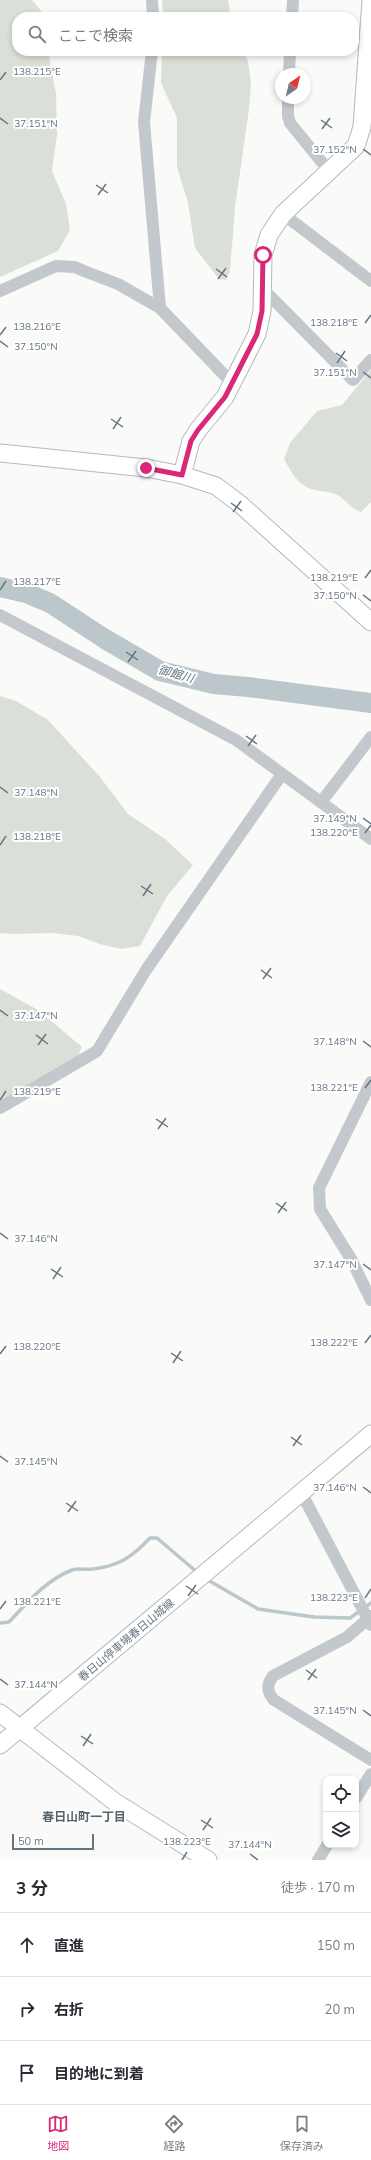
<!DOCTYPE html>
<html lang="ja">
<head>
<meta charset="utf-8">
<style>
	:root { --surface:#fff; --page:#f2f2f3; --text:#2b2b33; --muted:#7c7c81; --line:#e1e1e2; --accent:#db2777 }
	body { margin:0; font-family:Mulish,"Noto Sans JP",sans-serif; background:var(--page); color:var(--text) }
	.controls { position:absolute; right:12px; bottom:12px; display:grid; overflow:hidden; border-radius:8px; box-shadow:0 2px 6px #0003 }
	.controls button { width:36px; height:36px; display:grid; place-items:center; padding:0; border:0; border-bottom:1px solid var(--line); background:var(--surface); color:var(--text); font:20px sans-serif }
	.compass { position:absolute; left:275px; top:68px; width:36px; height:36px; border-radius:50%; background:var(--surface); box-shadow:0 2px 6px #0003; rotate:35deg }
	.scale { position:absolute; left:12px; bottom:10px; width:82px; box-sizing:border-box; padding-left:4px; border:2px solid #657683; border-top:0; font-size:11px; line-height:14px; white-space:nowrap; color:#657683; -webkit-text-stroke:3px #fff; paint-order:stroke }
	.stop { position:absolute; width:12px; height:12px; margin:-9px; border:3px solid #db2777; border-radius:50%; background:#fff }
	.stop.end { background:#db2777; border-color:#fff; box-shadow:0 1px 4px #0008 }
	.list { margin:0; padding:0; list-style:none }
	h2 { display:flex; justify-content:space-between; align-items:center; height:52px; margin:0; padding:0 16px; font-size:17px }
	h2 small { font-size:13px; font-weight:400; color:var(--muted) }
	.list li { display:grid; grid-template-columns:26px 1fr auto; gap:12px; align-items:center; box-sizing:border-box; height:64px; padding:0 16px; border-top:1px solid var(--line) }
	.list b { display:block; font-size:15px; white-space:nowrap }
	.list em { font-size:13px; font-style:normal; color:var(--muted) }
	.icon { flex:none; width:22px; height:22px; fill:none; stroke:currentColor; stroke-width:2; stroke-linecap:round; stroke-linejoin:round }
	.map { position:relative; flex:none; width:371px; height:1860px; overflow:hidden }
	.search { position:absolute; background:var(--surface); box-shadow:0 2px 6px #0003; left:12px; right:12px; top:12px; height:44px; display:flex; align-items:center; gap:10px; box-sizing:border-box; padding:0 14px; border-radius:16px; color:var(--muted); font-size:15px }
	.sheet { height:244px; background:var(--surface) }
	nav { display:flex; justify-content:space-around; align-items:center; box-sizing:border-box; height:56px; border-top:1px solid var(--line); background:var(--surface); font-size:11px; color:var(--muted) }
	nav a { display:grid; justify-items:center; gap:2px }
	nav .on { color:var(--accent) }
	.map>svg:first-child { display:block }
	.green { fill:#dadfd7 }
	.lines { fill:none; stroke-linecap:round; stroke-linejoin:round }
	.stream { stroke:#bbc7cb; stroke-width:3.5 }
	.river { stroke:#bbc7cb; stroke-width:20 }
	.secondary-casing { stroke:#b3babf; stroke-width:19 }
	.street { stroke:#c3c8cc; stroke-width:12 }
	.secondary { stroke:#fff; stroke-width:17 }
	.route { stroke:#db2777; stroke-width:5 }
	.ticks { fill:none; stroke:#657683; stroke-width:1.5 }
	.labels { text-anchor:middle; stroke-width:4; stroke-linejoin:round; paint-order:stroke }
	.street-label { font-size:11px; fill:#657683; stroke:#fff }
	.water-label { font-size:12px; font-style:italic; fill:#60757c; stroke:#fff }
	.neighbourhood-label { font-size:12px; font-weight:bold; fill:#57646e; stroke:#fff }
	.ticks-label { font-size:10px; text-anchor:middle; fill:#657683; stroke:#fff; stroke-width:4; stroke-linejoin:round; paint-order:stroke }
</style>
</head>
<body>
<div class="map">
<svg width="371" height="1860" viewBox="0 0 371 1860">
	<rect width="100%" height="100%" fill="#fafaf8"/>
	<path class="green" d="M 0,0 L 32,0 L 46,17 L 17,17 L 17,51 L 50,51 L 49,56 L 56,94 L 57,135 L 52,171 L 66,204 L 70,230 L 58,251 L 0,277 Z
		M 162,0 L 228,0 L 231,17 L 163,17 Z
		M 162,51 L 243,51 L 248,61 L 251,84 L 249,109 L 235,207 L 230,271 L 226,280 L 219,279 L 195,248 L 188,203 L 177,167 L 177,118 L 161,83 Z
		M 371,370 L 371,502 L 361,512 C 351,509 348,502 339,496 C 331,491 324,492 315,490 C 298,486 292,473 284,459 L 290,443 L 317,411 L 342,405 Z
		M 0,696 L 16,701 L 48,720 L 100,777 L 128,814 L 165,839 L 193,865 L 167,896 L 140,946 L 122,949 L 100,944 L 78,936 L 52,933 L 13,934 L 0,933 Z
		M 0,989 L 38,1010 L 82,1047 L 75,1063 L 0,1104 Z"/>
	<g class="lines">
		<path class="stream" d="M 206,1579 L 258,1609 L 314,1617 L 350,1618 L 371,1603
			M 0,1623 L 9,1622 C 27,1603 46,1580 72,1570 C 78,1568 86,1570 93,1569 C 119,1566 132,1557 150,1538 L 157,1538 L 198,1573"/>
		<path class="river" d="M 0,587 L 26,593 L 50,603 L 105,639 L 160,671 L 214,684 L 248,687 L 371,703"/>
		<g class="secondary-casing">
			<path id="secondary" d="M 0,453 L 146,468 L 182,475 L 216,486 L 240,504 L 371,622
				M 182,475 L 191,441 L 198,430 L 225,397 L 257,334 L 262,311 L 263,255 L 269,235 L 283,214 L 356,146 L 362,127 L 371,0
				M 0,1713 L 115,1802 L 208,1860
				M 0,1745 L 371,1434"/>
		</g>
		<path class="street" d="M 152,0 L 153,17
			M 292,17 L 293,0
			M 152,51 L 144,122 L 160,308
			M 289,74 L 290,51
			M 288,98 L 288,116 L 290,123 L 329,171
			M 283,214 L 371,281
			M 262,288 L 353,380 L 371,360
			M 0,291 L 56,266 L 75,267 L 84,271 L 118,284 L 160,308 L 233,384
			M 0,615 L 236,740 L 371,839
			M 322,801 L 371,737
			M 371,1082 L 319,1188 L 320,1209 L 351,1259 L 371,1300
			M 0,1108 L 97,1051 L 146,970 L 282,774
			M 302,1494 L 371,1625
			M 371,1616 L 347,1637 L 273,1676 C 266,1685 267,1692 274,1700 L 371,1760
			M 356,1798 L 371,1774
			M 318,1860 L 327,1845"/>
		<use href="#secondary" class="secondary"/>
	</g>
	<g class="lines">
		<path class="route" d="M 146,468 L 182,475 L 191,441 L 198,430 L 225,397 L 257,334 L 262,311 L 263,255"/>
	</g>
	<path class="ticks" d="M 0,80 L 6,72M 0,118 L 8,124M 321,120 L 332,128M 322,129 L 330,118M 363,149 L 371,155M 96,185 L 108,193M 98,195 L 106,184M 216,269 L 227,277M 218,279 L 226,268M 365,323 L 371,315M 0,335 L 6,327M 0,341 L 8,347M 336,353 L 347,361M 337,363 L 345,351M 363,372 L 371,378M 111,419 L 123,427M 113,429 L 121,417M 231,503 L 242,511M 233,512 L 241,501M 365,578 L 371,570M 0,590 L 6,581M 363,595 L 371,601M 126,652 L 138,660M 128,662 L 136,651M 246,736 L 257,744M 248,746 L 256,735M 0,787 L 8,793M 363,818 L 371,824M 365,833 L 371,825M 0,845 L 6,836M 141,886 L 153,894M 143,896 L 151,884M 261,970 L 272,978M 263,979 L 271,968M 0,1010 L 8,1016M 36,1035 L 48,1044M 363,1041 L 371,1047M 38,1045 L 46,1034M 365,1088 L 371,1080M 0,1100 L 6,1091M 156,1119 L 168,1127M 158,1129 L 166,1118M 276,1203 L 287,1211M 278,1213 L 286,1202M 0,1233 L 8,1239M 363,1264 L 371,1270M 51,1269 L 63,1277M 53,1279 L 61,1267M 365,1343 L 371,1335M 171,1353 L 183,1361M 0,1354 L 6,1346M 173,1363 L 181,1351M 291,1437 L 302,1445M 293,1446 L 301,1435M 0,1456 L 8,1462M 363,1487 L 371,1493M 66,1503 L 78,1511M 68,1512 L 76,1501M 186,1586 L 198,1594M 188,1596 L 196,1585M 365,1598 L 371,1589M 0,1609 L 6,1601M 306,1670 L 317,1678M 0,1679 L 8,1685M 308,1680 L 316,1669M 363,1710 L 371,1716M 81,1736 L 93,1744M 83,1746 L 91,1734M 201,1820 L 213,1828M 203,1830 L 211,1818M 250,1854 L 258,1860M 182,1860 L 187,1852"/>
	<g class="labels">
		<g class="street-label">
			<text transform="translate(126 1640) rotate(-40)" y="4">春日山停車場春日山城線</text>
		</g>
		<g class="water-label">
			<text transform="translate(176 674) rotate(16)" y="4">御館川</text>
		</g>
		<g class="neighbourhood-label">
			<text x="84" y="1821">春日山町一丁目</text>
		</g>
	</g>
	<g class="ticks-label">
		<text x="37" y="75">138.215°E</text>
		<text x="36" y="127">37.151°N</text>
		<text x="335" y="153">37.152°N</text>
		<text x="334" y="326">138.218°E</text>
		<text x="37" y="330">138.216°E</text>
		<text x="36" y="350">37.150°N</text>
		<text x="335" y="376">37.151°N</text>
		<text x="334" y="581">138.219°E</text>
		<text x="37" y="585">138.217°E</text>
		<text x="335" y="599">37.150°N</text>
		<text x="36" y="796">37.148°N</text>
		<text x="335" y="822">37.149°N</text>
		<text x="334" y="836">138.220°E</text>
		<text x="37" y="840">138.218°E</text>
		<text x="36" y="1019">37.147°N</text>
		<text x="335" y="1045">37.148°N</text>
		<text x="334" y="1091">138.221°E</text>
		<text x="37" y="1095">138.219°E</text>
		<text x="36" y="1242">37.146°N</text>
		<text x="335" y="1268">37.147°N</text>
		<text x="334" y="1346">138.222°E</text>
		<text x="37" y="1350">138.220°E</text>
		<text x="36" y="1465">37.145°N</text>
		<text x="335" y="1491">37.146°N</text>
		<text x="334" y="1601">138.223°E</text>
		<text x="37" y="1605">138.221°E</text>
		<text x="36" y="1688">37.144°N</text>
		<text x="335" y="1714">37.145°N</text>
		<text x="187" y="1845">138.223°E</text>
		<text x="250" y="1848">37.144°N</text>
	</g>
</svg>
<div class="controls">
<button><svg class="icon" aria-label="locate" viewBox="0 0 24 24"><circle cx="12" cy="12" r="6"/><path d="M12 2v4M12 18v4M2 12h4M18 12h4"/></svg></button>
<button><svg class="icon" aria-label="layers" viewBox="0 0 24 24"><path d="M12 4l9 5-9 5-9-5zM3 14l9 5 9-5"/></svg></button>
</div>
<svg class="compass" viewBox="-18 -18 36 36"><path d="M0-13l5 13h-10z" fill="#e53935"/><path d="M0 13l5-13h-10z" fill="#7c7c81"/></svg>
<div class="scale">50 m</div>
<div class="stop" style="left:263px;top:255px"></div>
<div class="stop end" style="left:146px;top:468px"></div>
<div class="search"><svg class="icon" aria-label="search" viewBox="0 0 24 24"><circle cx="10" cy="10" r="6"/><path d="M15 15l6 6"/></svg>ここで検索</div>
</div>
<section class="sheet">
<h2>3 分<small>徒歩 · 170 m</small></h2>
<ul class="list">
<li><svg class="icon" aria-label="ahead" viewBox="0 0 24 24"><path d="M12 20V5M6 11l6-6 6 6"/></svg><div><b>直進</b></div><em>150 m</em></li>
<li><svg class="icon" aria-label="right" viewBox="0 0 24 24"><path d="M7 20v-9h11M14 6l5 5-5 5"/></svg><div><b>右折</b></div><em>20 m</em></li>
<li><svg class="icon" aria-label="arrive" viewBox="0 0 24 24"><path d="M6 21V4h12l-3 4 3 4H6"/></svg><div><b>目的地に到着</b></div></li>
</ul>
</section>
<nav>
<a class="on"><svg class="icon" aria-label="map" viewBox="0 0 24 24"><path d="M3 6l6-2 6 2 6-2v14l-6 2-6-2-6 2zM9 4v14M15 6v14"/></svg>地図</a>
<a><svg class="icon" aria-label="directions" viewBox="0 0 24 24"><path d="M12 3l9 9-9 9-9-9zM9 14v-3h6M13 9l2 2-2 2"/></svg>経路</a>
<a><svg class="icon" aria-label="saved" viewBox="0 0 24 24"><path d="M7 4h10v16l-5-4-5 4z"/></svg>保存済み</a>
</nav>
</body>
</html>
